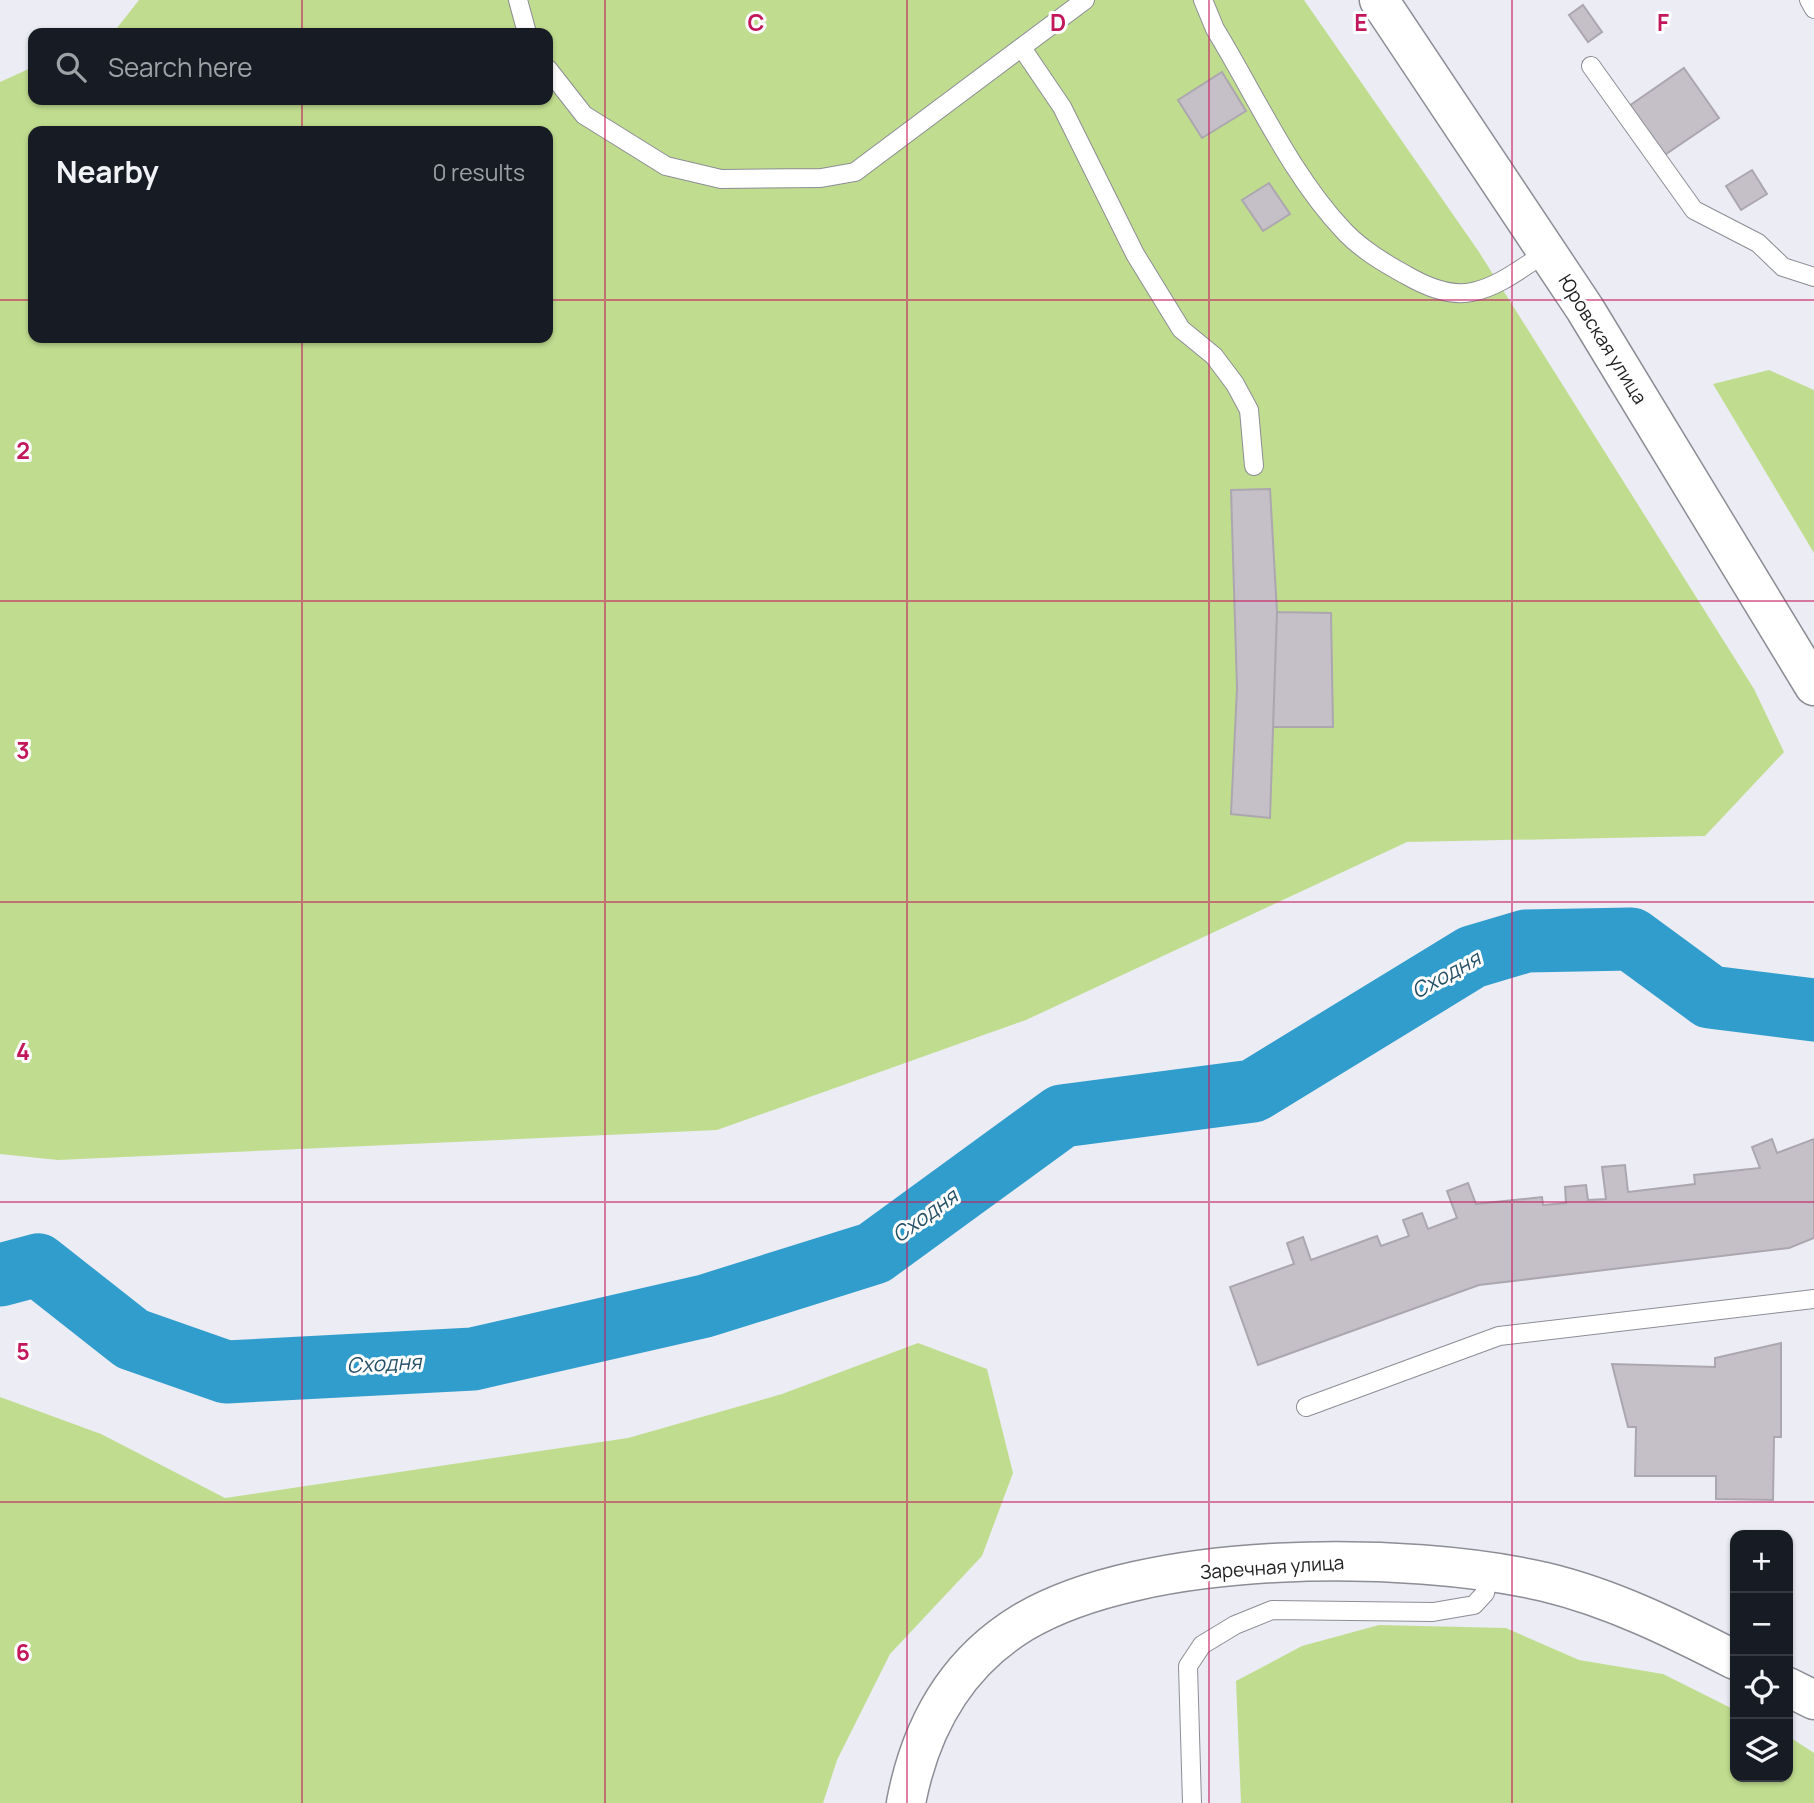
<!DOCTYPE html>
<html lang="en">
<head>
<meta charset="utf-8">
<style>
	:root { --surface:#171b24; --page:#242831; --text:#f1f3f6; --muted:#9ea1a6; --line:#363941 }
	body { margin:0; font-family:Manrope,sans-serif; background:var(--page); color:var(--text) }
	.controls { position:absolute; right:21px; bottom:21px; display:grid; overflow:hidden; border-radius:14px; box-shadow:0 2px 5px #0004 }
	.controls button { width:63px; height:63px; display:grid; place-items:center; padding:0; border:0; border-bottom:2px solid var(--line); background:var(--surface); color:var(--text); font:35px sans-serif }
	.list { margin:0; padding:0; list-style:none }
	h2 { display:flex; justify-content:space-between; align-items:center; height:91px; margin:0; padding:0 28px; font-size:30px }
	h2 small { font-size:23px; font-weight:400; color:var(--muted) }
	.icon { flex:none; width:38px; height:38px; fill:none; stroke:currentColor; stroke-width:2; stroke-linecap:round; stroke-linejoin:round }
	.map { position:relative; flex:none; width:1814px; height:1803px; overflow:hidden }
	.search { position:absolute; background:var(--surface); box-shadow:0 2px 5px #0004; left:28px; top:28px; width:525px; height:77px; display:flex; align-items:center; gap:18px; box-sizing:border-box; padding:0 24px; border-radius:14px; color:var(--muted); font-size:26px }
	.panel { position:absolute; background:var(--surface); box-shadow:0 2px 5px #0004; left:28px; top:126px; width:525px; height:217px; border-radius:14px }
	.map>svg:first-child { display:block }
	.green { fill:#c0dd8f; fill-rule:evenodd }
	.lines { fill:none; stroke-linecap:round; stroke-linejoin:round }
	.river { stroke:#319dcd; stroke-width:63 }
	.building { fill:#c5bfc7; stroke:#aca7ae; stroke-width:2 }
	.lane-casing { stroke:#8c8d95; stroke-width:20 }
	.secondary-casing { stroke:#8c8d95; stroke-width:41 }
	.lane { stroke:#fff; stroke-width:18 }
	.secondary { stroke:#fff; stroke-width:38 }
	.grid { fill:none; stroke:#c2185b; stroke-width:2; stroke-opacity:0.55 }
	.labels { text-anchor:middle; stroke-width:6; stroke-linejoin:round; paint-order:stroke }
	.street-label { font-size:19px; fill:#212124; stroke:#fff }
	.water-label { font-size:21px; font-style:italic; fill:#265166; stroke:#fff }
	.grid-label { font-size:23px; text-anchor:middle; font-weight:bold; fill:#c2185b; stroke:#fff; stroke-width:6; stroke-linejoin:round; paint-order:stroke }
</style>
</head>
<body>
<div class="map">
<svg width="1814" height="1803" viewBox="0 0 1814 1803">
	<rect width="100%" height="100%" fill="#ebecf4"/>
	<path class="green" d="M 139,0 L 1304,0 L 1479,252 L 1754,689 L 1784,752 L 1705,836 L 1407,842 L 1026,1020 L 717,1130 L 58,1160 L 0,1154 L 0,82 L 33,67 L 33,100 L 548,100 L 548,33 L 106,33 L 117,28 ZM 33,131 L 548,131 L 548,338 L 33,338 Z
		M 1769,370 L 1814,390 L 1814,553 L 1713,384 Z
		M 918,1343 L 987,1369 L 1013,1473 L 982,1556 L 890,1654 L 837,1760 L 823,1803 L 0,1803 L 0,1397 L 101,1434 L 225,1498 L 628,1438 L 782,1394 Z
		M 1379,1625 L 1506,1628 L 1579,1660 L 1663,1674 L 1735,1710 L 1735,1777 L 1788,1777 L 1788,1736 L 1814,1753 L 1814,1803 L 1241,1803 L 1236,1681 L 1302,1646 Z"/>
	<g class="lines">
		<path class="river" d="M 0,1275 L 38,1265 L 132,1339 L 226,1372 L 473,1359 L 705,1306 L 874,1253 L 1062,1116 L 1253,1091 L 1472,957 L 1526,941 L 1631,939 L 1710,997 L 1814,1010"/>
	</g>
	<path class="building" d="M 1583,5 L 1602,32 L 1588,42 L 1569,15 Z
		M 1684,68 L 1719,118 L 1663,156 L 1629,106 Z
		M 1222,72 L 1246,111 L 1202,138 L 1178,100 Z
		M 1752,170 L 1767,194 L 1741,210 L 1726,186 Z
		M 1269,183 L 1290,214 L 1263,231 L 1242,200 Z
		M 1270,489 L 1277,612 L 1270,818 L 1231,814 L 1237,688 L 1231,490 Z
		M 1277,612 L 1331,613 L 1333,727 L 1273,727 Z
		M 1772,1139 L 1777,1153 L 1814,1139 L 1814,1238 L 1789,1248 L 1479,1285 L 1258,1365 L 1230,1287 L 1294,1264 L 1287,1243 L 1303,1237 L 1311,1260 L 1377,1236 L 1381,1246 L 1409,1236 L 1403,1220 L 1422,1213 L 1428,1229 L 1457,1218 L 1447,1191 L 1468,1183 L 1476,1204 L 1542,1197 L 1543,1205 L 1566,1203 L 1565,1187 L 1586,1185 L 1588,1200 L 1606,1199 L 1602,1167 L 1625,1165 L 1628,1192 L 1695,1184 L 1694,1175 L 1760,1168 L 1752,1147 Z
		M 1781,1343 L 1781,1437 L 1774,1437 L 1773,1500 L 1716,1499 L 1716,1476 L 1635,1476 L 1636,1427 L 1628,1427 L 1612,1364 L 1715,1367 L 1715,1358 Z"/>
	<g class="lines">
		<g class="lane-casing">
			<path id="lane" d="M 518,0 L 527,33
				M 1203,0 L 1215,29 C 1256,96 1290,174 1345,232 C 1362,250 1384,263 1406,275 C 1425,286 1449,297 1472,292 C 1499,287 1524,266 1547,252
				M 1809,0 L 1814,9
				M 1022,48 L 1062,107 L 1135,254 L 1181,329 L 1214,356 L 1235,384 L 1249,410 L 1254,466
				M 1591,66 L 1694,210 L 1758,243 L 1783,267 L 1814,277
				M 548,69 L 584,115 L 666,166 L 721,179 L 821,178 L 855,172 L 1085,0
				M 1306,1407 L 1499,1336 L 1814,1299
				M 1192,1803 L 1188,1666 L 1202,1645 L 1235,1625 L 1272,1610 L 1433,1612 L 1474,1605 L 1485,1593 L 1488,1572"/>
		</g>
		<g class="secondary-casing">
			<path id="secondary" d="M 1379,0 L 1585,309 L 1814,686
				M 1788,1687 L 1814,1700
				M 906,1803 C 920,1729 955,1664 1022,1623 C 1145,1549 1408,1550 1545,1582 C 1612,1598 1674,1629 1735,1660"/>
		</g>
		<use href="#lane" class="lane"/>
		<use href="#secondary" class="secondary"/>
	</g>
	<path class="grid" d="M 302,0 L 302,33M 605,0 L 605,1803M 907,0 L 907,1803M 1209,0 L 1209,1803M 1512,0 L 1512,1803M 302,100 L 302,131M 0,300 L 33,300M 548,300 L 1814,300M 302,338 L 302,1803M 0,601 L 1814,601M 0,902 L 1814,902M 0,1202 L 1814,1202M 0,1502 L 1814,1502"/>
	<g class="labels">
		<g class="street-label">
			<text transform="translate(1603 339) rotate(58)" y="7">Юровская улица</text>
			<text transform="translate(1272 1567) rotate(-4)" y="7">Заречная улица</text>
		</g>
		<g class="water-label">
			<text transform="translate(1446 975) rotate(-29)" y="7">Сходня</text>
			<text transform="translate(925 1216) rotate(-36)" y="7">Сходня</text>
			<text transform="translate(384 1364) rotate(-3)" y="7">Сходня</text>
		</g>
	</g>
	<g class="grid-label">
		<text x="756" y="31">C</text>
		<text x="1058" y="31">D</text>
		<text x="1361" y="31">E</text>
		<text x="1663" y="31">F</text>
		<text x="23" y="459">2</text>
		<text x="23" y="759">3</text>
		<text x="23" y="1060">4</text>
		<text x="23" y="1360">5</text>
		<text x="23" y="1661">6</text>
	</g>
</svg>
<div class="controls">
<button>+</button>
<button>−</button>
<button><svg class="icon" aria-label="locate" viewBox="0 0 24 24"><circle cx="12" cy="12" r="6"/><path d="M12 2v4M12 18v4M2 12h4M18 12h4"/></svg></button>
<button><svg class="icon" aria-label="layers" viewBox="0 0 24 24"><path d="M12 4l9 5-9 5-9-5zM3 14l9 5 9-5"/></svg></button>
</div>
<div class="search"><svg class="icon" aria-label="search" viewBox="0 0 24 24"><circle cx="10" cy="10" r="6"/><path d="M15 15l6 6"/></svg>Search here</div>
<section class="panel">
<h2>Nearby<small>0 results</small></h2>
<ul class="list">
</ul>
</section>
</div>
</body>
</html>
